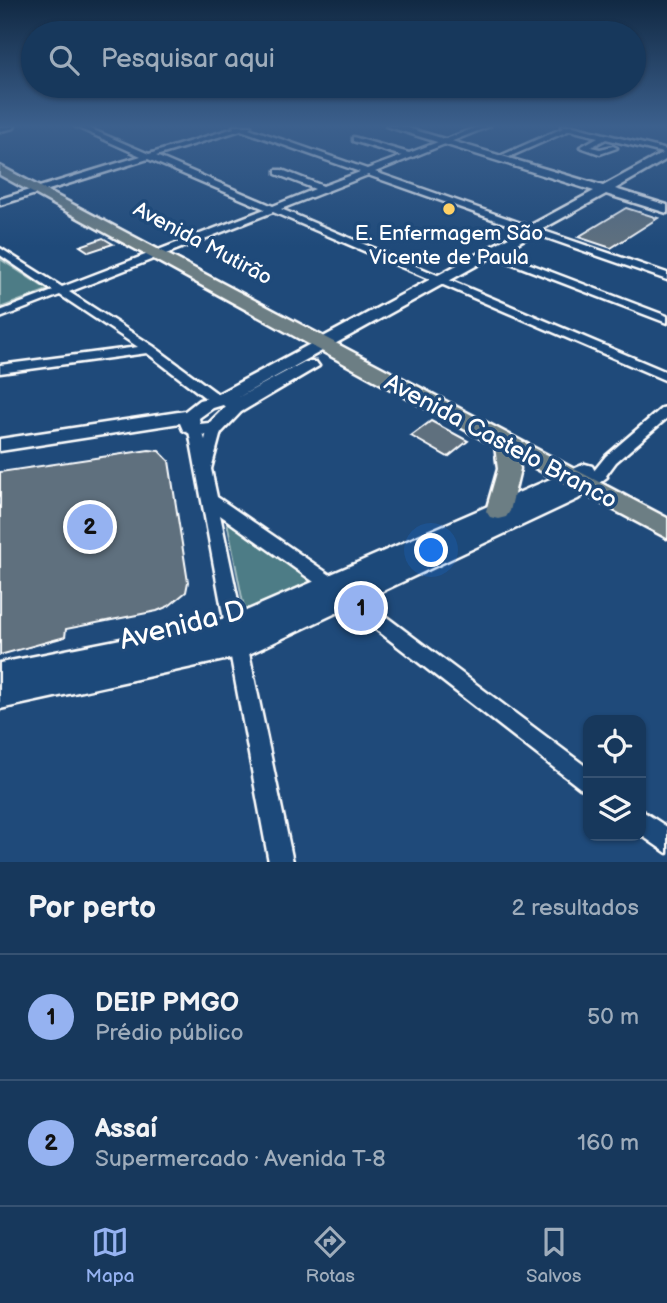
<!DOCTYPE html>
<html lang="pt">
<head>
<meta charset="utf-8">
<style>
	:root { --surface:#17385c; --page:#203f62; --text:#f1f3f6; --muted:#9eacbb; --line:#365272; --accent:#95b2f1 }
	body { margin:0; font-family:"Balsamiq Sans",sans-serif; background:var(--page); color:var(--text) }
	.controls { position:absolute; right:21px; bottom:21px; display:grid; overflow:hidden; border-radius:14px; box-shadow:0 2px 5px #0004 }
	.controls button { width:63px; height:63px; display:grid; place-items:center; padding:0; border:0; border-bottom:2px solid var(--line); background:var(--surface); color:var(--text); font:35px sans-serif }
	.you { position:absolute; left:432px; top:551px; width:24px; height:24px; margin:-18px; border:5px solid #fff; border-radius:50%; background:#1a73e8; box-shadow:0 0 0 10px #1a73e833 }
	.badge { display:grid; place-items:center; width:46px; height:46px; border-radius:50%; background:var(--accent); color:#111; font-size:23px; font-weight:700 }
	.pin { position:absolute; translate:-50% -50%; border:4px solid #fff; box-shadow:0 2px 7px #0006 }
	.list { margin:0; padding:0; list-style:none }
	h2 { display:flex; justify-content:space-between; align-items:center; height:91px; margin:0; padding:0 28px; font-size:30px }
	h2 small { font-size:23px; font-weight:400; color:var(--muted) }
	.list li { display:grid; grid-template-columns:46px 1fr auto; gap:21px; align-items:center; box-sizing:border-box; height:126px; padding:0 28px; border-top:2px solid var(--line) }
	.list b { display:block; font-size:26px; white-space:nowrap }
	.list p { margin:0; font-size:23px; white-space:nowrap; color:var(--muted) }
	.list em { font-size:23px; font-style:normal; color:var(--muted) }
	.icon { flex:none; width:38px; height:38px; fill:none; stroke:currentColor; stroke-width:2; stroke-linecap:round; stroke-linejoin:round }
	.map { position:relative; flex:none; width:667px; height:862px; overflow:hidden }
	.search { position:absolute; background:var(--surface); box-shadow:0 2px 5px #0004; left:21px; right:21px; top:21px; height:77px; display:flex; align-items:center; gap:18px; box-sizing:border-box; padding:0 24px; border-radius:38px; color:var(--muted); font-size:26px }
	.sheet { height:343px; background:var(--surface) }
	nav { display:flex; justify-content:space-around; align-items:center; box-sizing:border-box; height:98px; border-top:2px solid var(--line); background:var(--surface); font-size:19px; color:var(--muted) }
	nav a { display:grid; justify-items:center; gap:4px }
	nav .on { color:var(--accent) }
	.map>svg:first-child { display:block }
	.green { fill:#4d7c86; stroke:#a6bec2; stroke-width:2 }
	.building { fill:#5e6f7e; stroke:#fff; stroke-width:2 }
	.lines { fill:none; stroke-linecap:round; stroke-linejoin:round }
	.street-casing { stroke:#fff; stroke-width:5 }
	.secondary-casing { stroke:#fff; stroke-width:5 }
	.primary-casing { stroke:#fff; stroke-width:5 }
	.street { fill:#1f4a7a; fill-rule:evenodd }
	.secondary { fill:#1f4a7a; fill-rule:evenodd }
	.primary { fill:#6c7e84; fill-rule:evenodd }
	.poi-dot { fill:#ffd166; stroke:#1f4a7a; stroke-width:2.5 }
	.labels { text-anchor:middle; stroke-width:7; stroke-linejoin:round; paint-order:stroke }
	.far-poi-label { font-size:21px; fill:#fff; stroke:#1f4a7a }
	.far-street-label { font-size:21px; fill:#fff; stroke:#1f4a7a }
	.street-label { font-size:24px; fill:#fff; stroke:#1f4a7a }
	.near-street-label { font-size:28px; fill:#fff; stroke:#1f4a7a }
</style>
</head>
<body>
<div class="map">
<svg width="667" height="862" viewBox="0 0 667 862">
	<rect width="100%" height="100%" fill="#1f4a7a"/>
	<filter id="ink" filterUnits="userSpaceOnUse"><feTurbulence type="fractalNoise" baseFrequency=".0143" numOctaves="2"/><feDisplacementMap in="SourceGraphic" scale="14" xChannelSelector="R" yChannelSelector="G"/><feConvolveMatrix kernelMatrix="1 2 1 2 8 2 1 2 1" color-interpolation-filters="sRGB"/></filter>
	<g filter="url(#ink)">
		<path class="green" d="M 0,259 L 48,290 L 0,308 Z
			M 226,517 L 320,582 L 245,613 Z"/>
		<path class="building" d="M 626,208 L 658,218 L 611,248 L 578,237 Z
			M 103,238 L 113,244 L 89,252 L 80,246 Z
			M 431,421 L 468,441 L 448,457 L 411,436 Z
			M 149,450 L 159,451 L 169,461 L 188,582 L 186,592 L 169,606 L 157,611 L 66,629 L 65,637 L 0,655 L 0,472 Z"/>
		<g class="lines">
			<g class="street-casing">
				<path id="street" d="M 15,126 L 14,128 L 0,131 L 0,127 Z
					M 74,126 L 84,126 L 149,154 L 234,128 L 233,126 L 251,126 L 249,128 L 367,169 L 402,156 L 353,141 L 353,137 L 409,153 L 480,126 L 490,126 L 375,172 L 535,228 L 535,232 L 529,232 L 368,175 L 281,209 L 667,372 L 667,381 L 273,212 L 69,292 L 153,346 L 222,397 L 224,400 L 222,403 L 212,403 L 147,353 L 0,373 L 0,365 L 138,347 L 60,295 L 0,318 L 0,311 L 53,291 L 0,255 L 0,248 L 62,287 L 265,209 L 148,159 L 0,205 L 0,199 L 141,156 ZM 241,130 L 360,172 L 323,186 L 282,170 L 276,170 L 276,174 L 315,189 L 273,206 L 156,156 Z
					M 561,126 L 573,126 L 667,150 L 667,154 L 606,139 L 591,147 L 600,149 L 613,146 L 617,148 L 600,154 L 580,147 L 598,137 L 570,130 L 509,157 L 502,155 L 563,128 Z
					M 541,232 L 547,232 L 667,273 L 667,280 L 541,236 Z
					M 504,254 L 667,316 L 667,323 L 500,259 L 499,257 Z
					M 667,407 L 667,418 L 616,462 L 602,481 L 592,481 L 589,477 L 606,456 L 662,408 Z
					M 215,424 L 222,428 L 211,469 L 217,497 L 336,579 L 588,768 L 588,791 L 580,788 L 324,589 L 220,515 L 293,862 L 269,862 L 189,431 L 191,428 L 201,428 L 205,440 L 208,428 Z
					M 641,810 L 667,827 L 667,853 L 641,835 Z"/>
			</g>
			<g class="secondary-casing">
				<path id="secondary" d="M 386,126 L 401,126 L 603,186 L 667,151 L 667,159 L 615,189 L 667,205 L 667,213 L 606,194 L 237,398 L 304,362 L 316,362 L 319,366 L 241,412 L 222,432 L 196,437 L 183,430 L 180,423 L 0,451 L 0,439 L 185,411 L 199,400 L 212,397 L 594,191 ZM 223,405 L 225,407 L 209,423 L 200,424 L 199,418 L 213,408 Z
					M 585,464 L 592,466 L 595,471 L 604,472 L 607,477 L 578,499 L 247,655 L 0,709 L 0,663 L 232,617 Z"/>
			</g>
			<g class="primary-casing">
				<path id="primary" d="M 0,166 L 667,518 L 667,538 L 518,459 L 520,469 L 510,511 L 506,517 L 498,519 L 490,517 L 486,511 L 498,469 L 495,446 L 0,175 Z"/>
			</g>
			<use href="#street" class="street"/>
			<use href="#secondary" class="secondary"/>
			<use href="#primary" class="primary"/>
		</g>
	</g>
	<linearGradient id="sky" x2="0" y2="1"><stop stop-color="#112943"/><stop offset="0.51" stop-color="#3c608d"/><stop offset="1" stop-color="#3c608d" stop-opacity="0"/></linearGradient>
	<rect width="667" height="247" fill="url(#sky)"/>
	<circle class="poi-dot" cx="449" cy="209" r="7"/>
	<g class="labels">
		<g class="far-poi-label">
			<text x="449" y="240">E. Enfermagem São<tspan x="449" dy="24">Vicente de Paula</tspan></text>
		</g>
		<g class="far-street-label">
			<text transform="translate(203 243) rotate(28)" y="7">Avenida Mutirão</text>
		</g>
		<g class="street-label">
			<text transform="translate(501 441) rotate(28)" y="8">Avenida Castelo Branco</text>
		</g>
		<g class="near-street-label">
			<text transform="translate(182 624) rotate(-14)" y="10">Avenida D</text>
		</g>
	</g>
</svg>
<div class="controls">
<button><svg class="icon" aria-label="locate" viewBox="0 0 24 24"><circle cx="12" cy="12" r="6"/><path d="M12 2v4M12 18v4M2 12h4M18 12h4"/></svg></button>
<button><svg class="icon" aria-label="layers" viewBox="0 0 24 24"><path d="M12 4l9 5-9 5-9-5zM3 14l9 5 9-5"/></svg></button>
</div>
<div class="you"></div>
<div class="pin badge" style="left:361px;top:608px">1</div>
<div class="pin badge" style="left:90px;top:527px">2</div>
<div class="search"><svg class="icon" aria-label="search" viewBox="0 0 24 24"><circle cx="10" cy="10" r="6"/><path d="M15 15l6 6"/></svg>Pesquisar aqui</div>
</div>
<section class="sheet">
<h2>Por perto<small>2 resultados</small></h2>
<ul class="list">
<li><span class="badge">1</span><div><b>DEIP PMGO</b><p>Prédio público</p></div><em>50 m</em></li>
<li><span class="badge">2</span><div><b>Assaí</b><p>Supermercado · Avenida T-8</p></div><em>160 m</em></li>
</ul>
</section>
<nav>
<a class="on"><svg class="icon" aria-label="map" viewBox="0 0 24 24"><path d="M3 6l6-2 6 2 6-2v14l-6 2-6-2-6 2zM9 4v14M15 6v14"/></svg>Mapa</a>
<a><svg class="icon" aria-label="directions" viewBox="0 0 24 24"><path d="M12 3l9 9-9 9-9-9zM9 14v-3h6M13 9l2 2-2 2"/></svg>Rotas</a>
<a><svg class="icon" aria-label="saved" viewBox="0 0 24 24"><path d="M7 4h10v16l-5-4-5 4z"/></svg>Salvos</a>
</nav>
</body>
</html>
